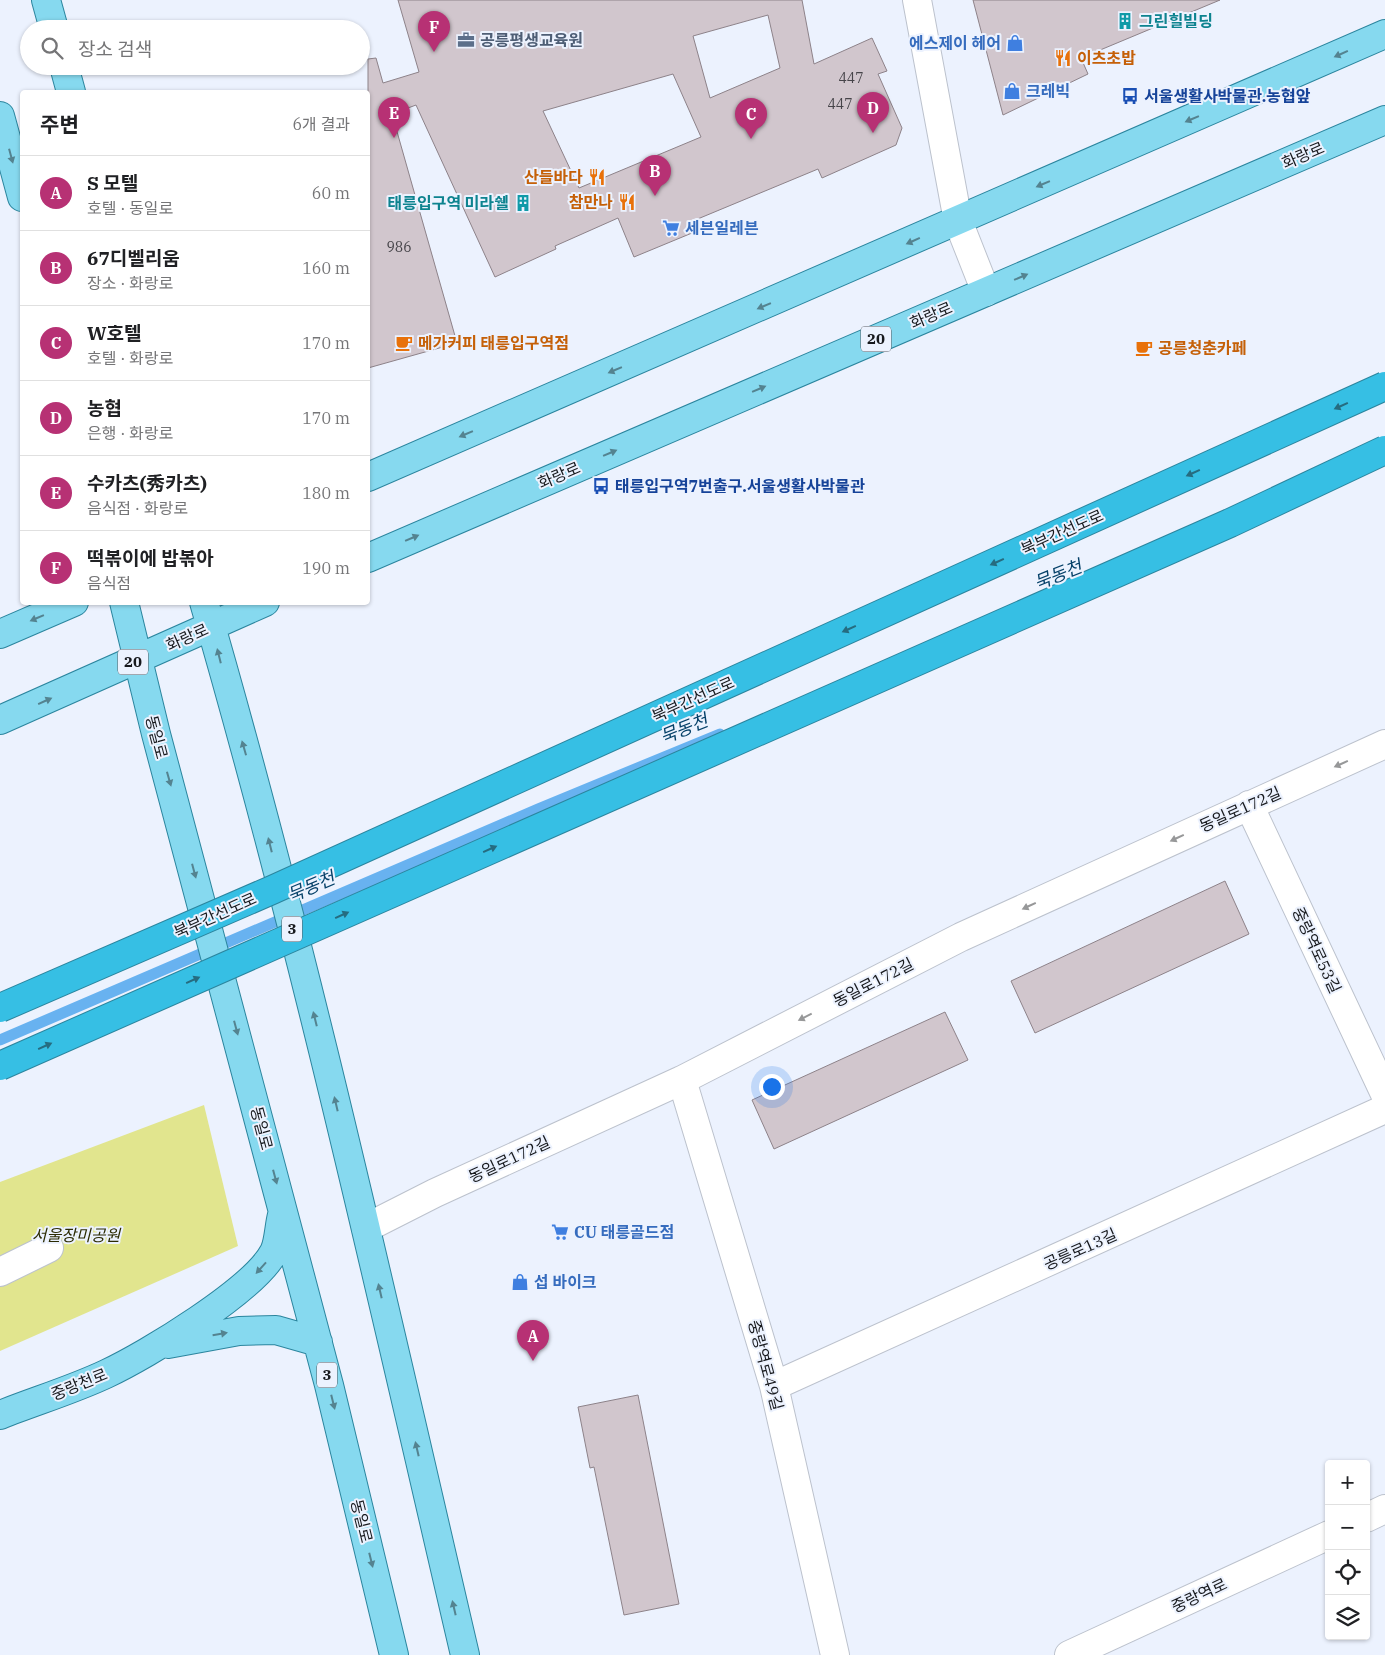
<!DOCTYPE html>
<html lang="ko">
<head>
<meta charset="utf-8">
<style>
	:root { --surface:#fff; --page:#f2f2f2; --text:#202124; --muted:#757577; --line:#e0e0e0; --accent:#b73174 }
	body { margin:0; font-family:"IBM Plex Serif","Noto Sans KR",serif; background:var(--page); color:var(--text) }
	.controls { position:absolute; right:15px; bottom:15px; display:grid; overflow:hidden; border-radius:5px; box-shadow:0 1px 4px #0004 }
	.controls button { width:45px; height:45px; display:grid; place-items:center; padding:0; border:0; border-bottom:1px solid var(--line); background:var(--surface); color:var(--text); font:25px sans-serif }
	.you { position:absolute; left:771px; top:1086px; width:18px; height:18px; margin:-12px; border:4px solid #fff; border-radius:50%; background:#1a73e8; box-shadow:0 0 0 8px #1a73e833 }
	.badge { display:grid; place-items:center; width:32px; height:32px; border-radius:50%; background:var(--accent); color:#fff; font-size:16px; font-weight:700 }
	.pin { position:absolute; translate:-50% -41px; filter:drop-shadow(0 1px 2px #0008) }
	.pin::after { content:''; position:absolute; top:26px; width:18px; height:15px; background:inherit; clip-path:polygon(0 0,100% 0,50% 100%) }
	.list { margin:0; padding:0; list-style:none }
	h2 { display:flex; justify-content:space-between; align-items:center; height:65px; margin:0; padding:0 20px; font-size:21px }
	h2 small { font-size:16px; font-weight:400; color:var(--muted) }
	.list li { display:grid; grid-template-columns:32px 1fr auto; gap:15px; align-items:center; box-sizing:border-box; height:75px; padding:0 20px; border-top:1px solid var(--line) }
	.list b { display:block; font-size:19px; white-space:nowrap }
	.list p { margin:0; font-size:16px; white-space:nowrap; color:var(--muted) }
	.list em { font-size:16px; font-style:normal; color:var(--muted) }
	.icon { flex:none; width:28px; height:28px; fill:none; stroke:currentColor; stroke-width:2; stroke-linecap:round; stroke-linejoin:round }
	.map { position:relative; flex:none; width:1385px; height:1655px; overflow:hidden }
	.search { position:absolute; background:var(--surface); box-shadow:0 1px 4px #0004; left:20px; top:20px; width:350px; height:55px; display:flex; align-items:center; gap:12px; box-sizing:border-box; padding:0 18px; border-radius:28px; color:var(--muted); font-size:19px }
	.panel { position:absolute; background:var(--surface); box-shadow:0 1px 4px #0004; left:20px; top:90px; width:350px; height:515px; border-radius:5px }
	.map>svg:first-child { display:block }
	.green { fill:#e1e58e }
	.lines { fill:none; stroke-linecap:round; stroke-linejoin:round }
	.stream { stroke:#68b2f0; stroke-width:11 }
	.building { fill:#d1c6cd; stroke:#8d8289; fill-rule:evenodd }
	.minor-casing { stroke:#bcc2cd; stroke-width:30 }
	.major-casing { stroke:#2b859e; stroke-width:30 }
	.minor { stroke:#fff; stroke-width:28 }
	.major { stroke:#86d9ef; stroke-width:28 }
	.highway-bridge-casing { stroke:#2b859e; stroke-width:30; stroke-linecap:butt }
	.highway-bridge { stroke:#36bfe4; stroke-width:28 }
	.oneway { fill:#548390 }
	.oneway2 { fill:#266c80 }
	.oneway3 { fill:#979899 }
	.labels { text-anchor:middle; stroke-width:4; stroke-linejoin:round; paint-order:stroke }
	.number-label { font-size:14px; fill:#464449 }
	.shield { fill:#ecf2fe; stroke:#575a60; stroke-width:1 }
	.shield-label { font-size:15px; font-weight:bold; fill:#17191d }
	.culture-label { font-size:16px; font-weight:bold; fill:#0d838f; stroke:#ecf2fe; text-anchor:start }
	.service-label { font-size:16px; font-weight:bold; fill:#4e5e75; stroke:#ecf2fe; text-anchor:start }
	.shop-label { font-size:16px; font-weight:bold; fill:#366cbe; stroke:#ecf2fe; text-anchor:start }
	.food-label { font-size:16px; font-weight:bold; fill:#c56008; stroke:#ecf2fe; text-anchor:start }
	.transit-label { font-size:16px; font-weight:bold; fill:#164399; stroke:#ecf2fe; text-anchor:start }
	.street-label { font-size:16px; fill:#17191d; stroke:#ecf2fe }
	.park-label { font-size:16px; font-style:italic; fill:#2b2b02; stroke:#ecf2fe }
	.water-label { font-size:18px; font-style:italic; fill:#064169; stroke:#ecf2fe }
</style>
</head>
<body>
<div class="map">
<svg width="1385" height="1655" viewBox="0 0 1385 1655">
	<rect width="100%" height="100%" fill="#ecf2fe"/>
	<path class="green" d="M 204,1105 L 238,1246 L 0,1351 L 0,1182 Z"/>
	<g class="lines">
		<path class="stream" d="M 0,1040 L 538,809 L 720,734"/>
	</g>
	<path class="building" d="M 398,0 L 802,0 L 814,64 L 872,38 L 887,71 L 878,74 L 902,128 L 896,145 L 822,178 L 818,169 L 688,223 L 692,233 L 634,257 L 618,218 L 555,246 L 556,249 L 495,277 L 416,105 L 392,114 L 457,343 L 368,368 L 368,59 L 376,58 L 383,83 L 419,72 ZM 768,15 L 780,68 L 710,98 L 693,36 ZM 673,74 L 701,137 L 579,188 L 543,111 Z
		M 973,0 L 1220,0 L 1081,58 L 1088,74 L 1003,115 Z
		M 1225,881 L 1249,934 L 1035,1033 L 1011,981 Z
		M 945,1012 L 968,1060 L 774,1149 L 752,1100 Z
		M 638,1395 L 679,1604 L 624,1615 L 594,1467 L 590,1468 L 578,1407 Z"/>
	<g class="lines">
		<g class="minor-casing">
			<path id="minor" d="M 917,0 L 958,221 L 986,292
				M 1249,805 L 1385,1094
				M 682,1080 L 774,1386 L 835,1655
				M 366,1228 L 435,1193 L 682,1080 L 961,937 L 1385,744
				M 0,1272 L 49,1248
				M 774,1386 L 1385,1109
				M 1366,1518 L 1385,1509
				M 1069,1655 L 1329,1535"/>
		</g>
		<g class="major-casing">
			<path id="major" d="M 46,0 L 54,29
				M 64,66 L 71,92
				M 0,116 L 22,197
				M 368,477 L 1385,34
				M 368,558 L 1385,120
				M 124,602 L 156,734 L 329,1385 L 394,1655
				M 204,602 C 305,950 383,1303 465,1655
				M 0,634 L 74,602
				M 0,720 L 265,602
				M 168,1344 L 239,1331 L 276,1330 L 318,1342
				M 0,1415 C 35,1401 72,1390 106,1374 C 147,1355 254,1290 274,1252 C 279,1242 279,1226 282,1215"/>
		</g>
		<use href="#minor" class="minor"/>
		<use href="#major" class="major"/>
		<g class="highway-bridge-casing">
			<path id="highway-bridge" d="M 0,1008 L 272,890 L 1385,386
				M 0,1066 L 1230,523 L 1385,450"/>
		</g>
		<use href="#highway-bridge" class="highway-bridge"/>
	</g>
	<defs><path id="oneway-solid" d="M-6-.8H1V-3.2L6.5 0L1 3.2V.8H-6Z" transform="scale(1.25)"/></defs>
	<g class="oneway">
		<use href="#oneway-solid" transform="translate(1341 54) rotate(156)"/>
		<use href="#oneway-solid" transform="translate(1192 119) rotate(157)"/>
		<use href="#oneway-solid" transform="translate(11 156) rotate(75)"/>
		<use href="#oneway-solid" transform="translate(1043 184) rotate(157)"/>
		<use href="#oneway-solid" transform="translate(913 241) rotate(156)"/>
		<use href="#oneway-solid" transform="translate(1021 277) rotate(-23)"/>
		<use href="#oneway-solid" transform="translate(764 306) rotate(157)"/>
		<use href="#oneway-solid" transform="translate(615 370) rotate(157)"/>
		<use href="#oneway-solid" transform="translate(759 389) rotate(-23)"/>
		<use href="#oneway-solid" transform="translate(466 434) rotate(157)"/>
		<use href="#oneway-solid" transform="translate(610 453) rotate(-23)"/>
		<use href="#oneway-solid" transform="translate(412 538) rotate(-23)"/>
		<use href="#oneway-solid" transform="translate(37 618) rotate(157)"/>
		<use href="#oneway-solid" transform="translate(219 656) rotate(-104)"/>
		<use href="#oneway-solid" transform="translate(45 701) rotate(-24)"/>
		<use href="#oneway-solid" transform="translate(244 748) rotate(-106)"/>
		<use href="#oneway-solid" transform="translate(169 779) rotate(74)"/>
		<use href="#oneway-solid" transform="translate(270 845) rotate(-104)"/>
		<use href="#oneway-solid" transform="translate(194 871) rotate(75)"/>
		<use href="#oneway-solid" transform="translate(315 1019) rotate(-104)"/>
		<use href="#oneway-solid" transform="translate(236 1028) rotate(75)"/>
		<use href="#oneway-solid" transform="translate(336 1104) rotate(-103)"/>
		<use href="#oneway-solid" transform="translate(275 1177) rotate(75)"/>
		<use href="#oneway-solid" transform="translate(261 1268) rotate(132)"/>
		<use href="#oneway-solid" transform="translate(380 1291) rotate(-103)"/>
		<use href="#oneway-solid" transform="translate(220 1334) rotate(-10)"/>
		<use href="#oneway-solid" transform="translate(333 1402) rotate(76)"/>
		<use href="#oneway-solid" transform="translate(417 1449) rotate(-103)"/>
		<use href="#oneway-solid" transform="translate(371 1560) rotate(76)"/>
		<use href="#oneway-solid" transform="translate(454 1608) rotate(-103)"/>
	</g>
	<g class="oneway2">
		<use href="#oneway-solid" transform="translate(1341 406) rotate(156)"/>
		<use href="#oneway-solid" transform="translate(1193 473) rotate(156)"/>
		<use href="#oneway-solid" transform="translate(997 562) rotate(156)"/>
		<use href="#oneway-solid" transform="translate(849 629) rotate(156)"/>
		<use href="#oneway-solid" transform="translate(490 849) rotate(-24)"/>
		<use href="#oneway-solid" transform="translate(342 915) rotate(-24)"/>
		<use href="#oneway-solid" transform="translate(193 980) rotate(-24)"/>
		<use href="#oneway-solid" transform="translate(45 1046) rotate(-24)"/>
	</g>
	<g class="oneway3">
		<use href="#oneway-solid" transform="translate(1341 764) rotate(156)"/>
		<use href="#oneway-solid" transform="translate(1177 838) rotate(155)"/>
		<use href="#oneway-solid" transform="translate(1029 906) rotate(155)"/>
		<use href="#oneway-solid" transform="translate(805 1017) rotate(153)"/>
	</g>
	<defs>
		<g id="building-bare" transform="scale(1.35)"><path d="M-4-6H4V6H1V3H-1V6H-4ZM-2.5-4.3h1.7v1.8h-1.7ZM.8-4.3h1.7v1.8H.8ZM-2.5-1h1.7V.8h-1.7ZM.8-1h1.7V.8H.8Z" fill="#0f9aa8" stroke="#ecf2fe" stroke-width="2.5" paint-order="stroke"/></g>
		<g id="office-bare" transform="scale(1.35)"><path d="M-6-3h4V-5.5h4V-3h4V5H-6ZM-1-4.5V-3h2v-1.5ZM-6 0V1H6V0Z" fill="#5c6f8a" stroke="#ecf2fe" stroke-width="2.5" paint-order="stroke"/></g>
		<g id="shop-bare" transform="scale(1.35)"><path d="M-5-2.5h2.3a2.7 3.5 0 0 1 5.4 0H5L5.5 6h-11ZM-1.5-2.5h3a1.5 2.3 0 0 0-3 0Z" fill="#3f7fe0" stroke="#ecf2fe" stroke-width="2.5" paint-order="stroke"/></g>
		<g id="restaurant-bare" transform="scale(1.35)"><path d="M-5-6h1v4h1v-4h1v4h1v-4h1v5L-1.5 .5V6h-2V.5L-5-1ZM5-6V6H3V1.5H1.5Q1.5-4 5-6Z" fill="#e8710a" stroke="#ecf2fe" stroke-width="2.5" paint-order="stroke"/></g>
		<g id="bus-bare" transform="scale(1.35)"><path d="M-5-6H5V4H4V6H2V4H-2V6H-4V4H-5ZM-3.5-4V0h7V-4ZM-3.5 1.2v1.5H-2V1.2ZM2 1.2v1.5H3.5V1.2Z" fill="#1a4fb4" stroke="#ecf2fe" stroke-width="2.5" paint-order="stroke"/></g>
		<g id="supermarket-bare" transform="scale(1.35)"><path d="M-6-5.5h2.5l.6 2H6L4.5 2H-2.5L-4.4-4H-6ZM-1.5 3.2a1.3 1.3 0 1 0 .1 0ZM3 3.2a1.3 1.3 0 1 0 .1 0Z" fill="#3f7fe0" stroke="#ecf2fe" stroke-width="2.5" paint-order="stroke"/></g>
		<g id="cafe-bare" transform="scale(1.35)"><path d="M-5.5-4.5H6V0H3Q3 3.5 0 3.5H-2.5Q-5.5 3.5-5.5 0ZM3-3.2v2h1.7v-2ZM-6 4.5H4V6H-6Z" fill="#e8710a" stroke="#ecf2fe" stroke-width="2.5" paint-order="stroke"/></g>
	</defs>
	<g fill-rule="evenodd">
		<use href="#building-bare" x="1125" y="21"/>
		<use href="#office-bare" x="466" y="40"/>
		<use href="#shop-bare" x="1015" y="43"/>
		<use href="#restaurant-bare" x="1063" y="58"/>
		<use href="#shop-bare" x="1012" y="91"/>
		<use href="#bus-bare" x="1130" y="96"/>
		<use href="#restaurant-bare" x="597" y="177"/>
		<use href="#restaurant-bare" x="627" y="202"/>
		<use href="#building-bare" x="523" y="203"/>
		<use href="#supermarket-bare" x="671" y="228"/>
		<use href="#cafe-bare" x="404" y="343"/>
		<use href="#cafe-bare" x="1144" y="348"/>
		<use href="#bus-bare" x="601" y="486"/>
		<use href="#supermarket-bare" x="560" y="1232"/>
		<use href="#shop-bare" x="520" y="1282"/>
	</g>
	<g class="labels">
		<g class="number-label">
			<text x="851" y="83">447</text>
			<text x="840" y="109">447</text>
			<text x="399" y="252">986</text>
		</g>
		<g class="shield">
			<rect x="861" y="326.5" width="30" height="25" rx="4"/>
			<rect x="118" y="649.5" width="30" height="25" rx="4"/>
			<rect x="282" y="916.5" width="20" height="25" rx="4"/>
			<rect x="317" y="1362.5" width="20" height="25" rx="4"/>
		</g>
		<g class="shield-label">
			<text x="876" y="344">20</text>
			<text x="133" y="667">20</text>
			<text x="292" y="934">3</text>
			<text x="327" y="1380">3</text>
		</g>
		<g class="culture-label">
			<text x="1139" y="27">그린힐빌딩</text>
			<text x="509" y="209" text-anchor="end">태릉입구역 미라쉘</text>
		</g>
		<g class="service-label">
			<text x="480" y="46">공릉평생교육원</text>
		</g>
		<g class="shop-label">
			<text x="1001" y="49" text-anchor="end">에스제이 헤어</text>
			<text x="1026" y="97">크레빅</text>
			<text x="685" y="234">세븐일레븐</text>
			<text x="574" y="1238">CU 태릉골드점</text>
			<text x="534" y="1288">섭 바이크</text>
		</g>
		<g class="food-label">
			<text x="1077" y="64">이츠초밥</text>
			<text x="583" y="183" text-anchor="end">산들바다</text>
			<text x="613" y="208" text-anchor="end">참만나</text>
			<text x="418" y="349">메가커피 태릉입구역점</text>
			<text x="1158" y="354">공릉청춘카페</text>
		</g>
		<g class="transit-label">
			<text x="1144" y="102">서울생활사박물관.농협앞</text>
			<text x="615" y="492">태릉입구역7번출구.서울생활사박물관</text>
		</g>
		<g class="street-label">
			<text transform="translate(1303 155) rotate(-23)" y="6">화랑로</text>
			<text transform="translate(931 315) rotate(-23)" y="6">화랑로</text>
			<text transform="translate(559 475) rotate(-23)" y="6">화랑로</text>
			<text transform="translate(1062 532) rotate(-24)" y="6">북부간선도로</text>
			<text transform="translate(187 637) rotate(-24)" y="6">화랑로</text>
			<text transform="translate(693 699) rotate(-24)" y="6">북부간선도로</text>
			<text transform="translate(157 737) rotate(75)" y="6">동일로</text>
			<text transform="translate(1240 809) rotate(-24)" y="6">동일로172길</text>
			<text transform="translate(215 915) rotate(-24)" y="6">북부간선도로</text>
			<text transform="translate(1317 950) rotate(65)" y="6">중랑역로53길</text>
			<text transform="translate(873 982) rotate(-27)" y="6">동일로172길</text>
			<text transform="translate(262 1128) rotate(75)" y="6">동일로</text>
			<text transform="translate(509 1159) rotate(-25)" y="6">동일로172길</text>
			<text transform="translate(1080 1249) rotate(-24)" y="6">공릉로13길</text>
			<text transform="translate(766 1365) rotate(75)" y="6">중랑역로49길</text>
			<text transform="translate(79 1384) rotate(-22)" y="6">중랑천로</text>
			<text transform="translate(362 1521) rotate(76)" y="6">동일로</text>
			<text transform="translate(1199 1595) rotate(-25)" y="6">중랑역로</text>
		</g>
		<g class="park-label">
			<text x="76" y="1241">서울장미공원</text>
		</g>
		<g class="water-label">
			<text transform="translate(1058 575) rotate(-22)" y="6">묵동천</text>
			<text transform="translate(684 729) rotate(-22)" y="6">묵동천</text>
			<text transform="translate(311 887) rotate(-23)" y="6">묵동천</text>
		</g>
	</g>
</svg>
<div class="controls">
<button>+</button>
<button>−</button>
<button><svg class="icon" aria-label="locate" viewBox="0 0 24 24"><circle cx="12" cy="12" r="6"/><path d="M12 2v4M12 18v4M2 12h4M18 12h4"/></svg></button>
<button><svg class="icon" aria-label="layers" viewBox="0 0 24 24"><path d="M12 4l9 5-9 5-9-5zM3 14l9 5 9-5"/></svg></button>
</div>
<div class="you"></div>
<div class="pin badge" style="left:533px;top:1361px">A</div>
<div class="pin badge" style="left:655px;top:196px">B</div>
<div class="pin badge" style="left:751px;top:139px">C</div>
<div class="pin badge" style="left:873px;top:133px">D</div>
<div class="pin badge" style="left:394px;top:138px">E</div>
<div class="pin badge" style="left:434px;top:52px">F</div>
<div class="search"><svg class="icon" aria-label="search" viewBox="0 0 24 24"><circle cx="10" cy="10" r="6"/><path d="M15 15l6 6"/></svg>장소 검색</div>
<section class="panel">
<h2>주변<small>6개 결과</small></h2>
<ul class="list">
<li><span class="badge">A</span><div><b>S 모텔</b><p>호텔 · 동일로</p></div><em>60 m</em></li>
<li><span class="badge">B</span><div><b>67디벨리움</b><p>장소 · 화랑로</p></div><em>160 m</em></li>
<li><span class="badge">C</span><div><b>W호텔</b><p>호텔 · 화랑로</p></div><em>170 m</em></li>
<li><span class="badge">D</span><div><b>농협</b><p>은행 · 화랑로</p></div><em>170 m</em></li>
<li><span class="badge">E</span><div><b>수카츠(秀카츠)</b><p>음식점 · 화랑로</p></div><em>180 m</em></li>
<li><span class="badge">F</span><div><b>떡볶이에 밥볶아</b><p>음식점</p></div><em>190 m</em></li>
</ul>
</section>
</div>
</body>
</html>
